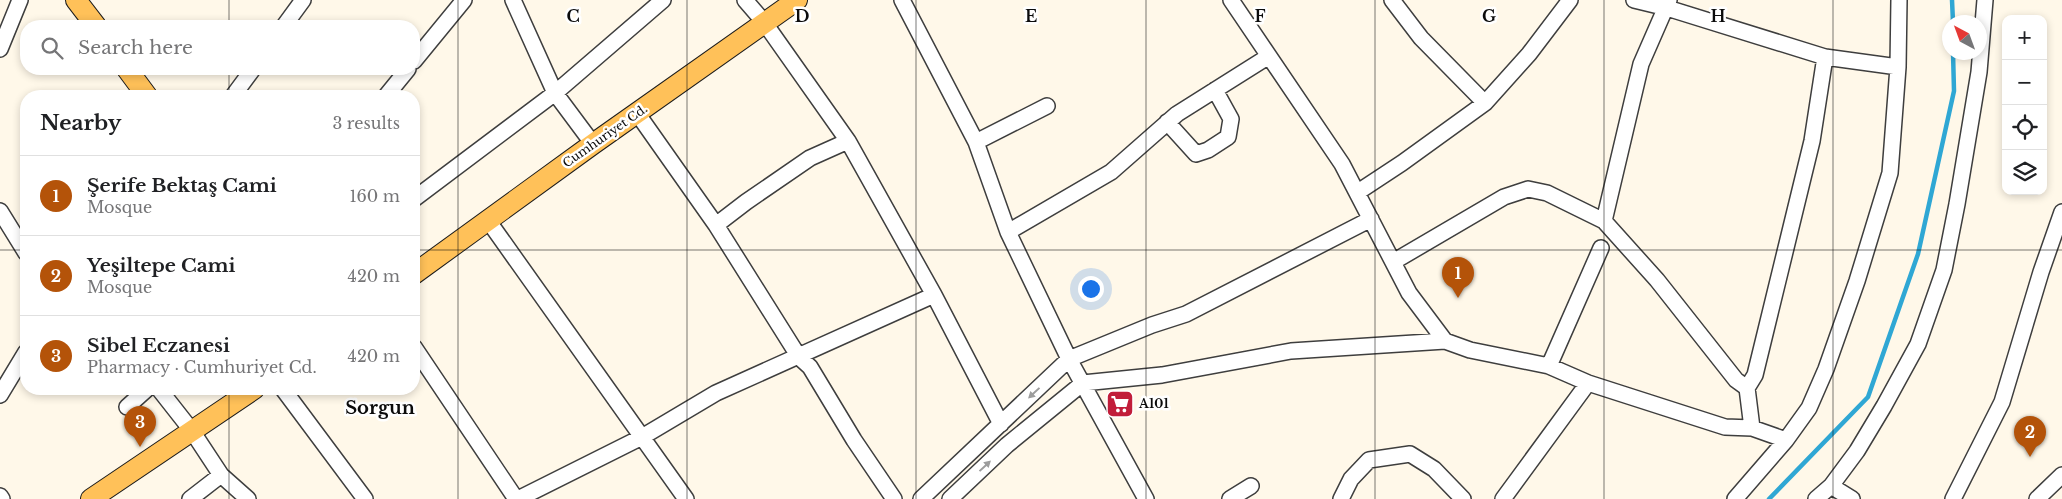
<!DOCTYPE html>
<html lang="en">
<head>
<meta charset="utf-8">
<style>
	:root { --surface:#fff; --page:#f2f2f2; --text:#202124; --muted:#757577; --line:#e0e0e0; --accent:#b45309 }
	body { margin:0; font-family:"Libre Baskerville",serif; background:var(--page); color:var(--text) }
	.controls { position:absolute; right:15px; top:15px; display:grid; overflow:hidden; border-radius:10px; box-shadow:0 2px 8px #0003 }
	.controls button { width:45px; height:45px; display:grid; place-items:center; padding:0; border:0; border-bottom:1px solid var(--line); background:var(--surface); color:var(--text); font:25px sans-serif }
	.compass { position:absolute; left:1942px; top:15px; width:45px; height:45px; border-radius:50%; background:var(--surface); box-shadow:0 2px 8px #0003; rotate:319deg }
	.you { position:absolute; left:1090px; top:288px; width:18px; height:18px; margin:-12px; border:4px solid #fff; border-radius:50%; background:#1a73e8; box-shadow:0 0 0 8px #1a73e833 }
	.badge { display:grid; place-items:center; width:32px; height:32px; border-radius:50%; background:var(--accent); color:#fff; font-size:16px; font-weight:700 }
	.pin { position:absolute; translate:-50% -41px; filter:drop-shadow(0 1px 2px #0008) }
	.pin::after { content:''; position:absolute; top:26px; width:18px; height:15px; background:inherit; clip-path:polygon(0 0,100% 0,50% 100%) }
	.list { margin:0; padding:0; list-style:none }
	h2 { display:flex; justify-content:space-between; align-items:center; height:65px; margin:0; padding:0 20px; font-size:21px }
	h2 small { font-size:16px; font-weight:400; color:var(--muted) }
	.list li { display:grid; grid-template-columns:32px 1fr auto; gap:15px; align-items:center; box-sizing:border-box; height:80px; padding:0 20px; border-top:1px solid var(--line) }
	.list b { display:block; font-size:19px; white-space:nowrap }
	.list p { margin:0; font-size:16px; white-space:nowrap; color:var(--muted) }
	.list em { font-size:16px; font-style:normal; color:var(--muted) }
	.icon { flex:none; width:28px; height:28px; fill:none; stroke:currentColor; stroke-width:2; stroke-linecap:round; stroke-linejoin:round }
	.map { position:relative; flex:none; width:2062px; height:499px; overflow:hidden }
	.search { position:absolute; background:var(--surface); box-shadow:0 2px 8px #0003; left:20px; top:20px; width:400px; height:55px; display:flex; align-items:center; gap:12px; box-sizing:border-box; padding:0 18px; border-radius:20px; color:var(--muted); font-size:19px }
	.panel { position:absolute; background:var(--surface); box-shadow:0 2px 8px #0003; left:20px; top:90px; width:400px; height:305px; border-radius:20px }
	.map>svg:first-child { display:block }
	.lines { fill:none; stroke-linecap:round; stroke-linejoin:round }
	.stream { stroke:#2fa7d4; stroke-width:4.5 }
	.minor-casing { stroke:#3e3e3e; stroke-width:18 }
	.major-casing { stroke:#1c1c1c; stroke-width:22 }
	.minor { stroke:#fff; stroke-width:15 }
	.major { stroke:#ffc159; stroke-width:20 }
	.oneway { fill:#9d9d9d }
	.grid { fill:none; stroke:#0b0b0b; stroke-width:1; stroke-opacity:0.55 }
	.labels { text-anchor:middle; stroke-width:5; stroke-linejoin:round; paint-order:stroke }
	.street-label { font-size:12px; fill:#0b0b0b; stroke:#fff }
	.poi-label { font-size:12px; font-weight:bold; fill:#0b0b0b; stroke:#fff; text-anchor:start }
	.district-label { font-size:18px; font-weight:bold; fill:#0b0b0b; stroke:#fff }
	.grid-label { font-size:16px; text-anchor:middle; font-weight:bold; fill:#0b0b0b; stroke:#fff; stroke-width:5; stroke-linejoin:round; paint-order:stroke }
</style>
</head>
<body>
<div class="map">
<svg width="2062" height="499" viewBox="0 0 2062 499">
	<rect width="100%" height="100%" fill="#fff8e9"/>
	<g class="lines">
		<path class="stream" d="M 1952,0 L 1953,22
			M 1769,499 L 1868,397 L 1918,254 L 1954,91 L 1953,52"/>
		<g class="minor-casing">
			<path id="minor" d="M 513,0 L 555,93 L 593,144
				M 745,0 L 764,22 L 848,141 L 934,295 L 1001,424
				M 902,0 L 976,142 L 1008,232 L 1069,359 L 1146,499
				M 1231,0 L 1342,164 L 1409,293 L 1445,341
				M 1392,0 L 1421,38 L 1485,103
				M 1634,0 L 1667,8 L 1825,57 L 1898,67
				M 284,26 L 303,0
				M 0,49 L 20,0
				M 414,61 L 464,0
				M 233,96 L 253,69
				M 386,96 L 408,69
				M 637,113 L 716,225 L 799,357 L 810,367 L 854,440 L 894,499
				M 1167,122 L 1196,154 L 1208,150 L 1228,137 L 1231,119 L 1215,90
				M 976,142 L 1047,106
				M 1358,192 L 1402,163 L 1485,103 L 1529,54 L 1570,0
				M 414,199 L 555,93 L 663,0
				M 0,211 L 26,253
				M 487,219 L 686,499
				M 1604,221 L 1641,64 L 1669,0
				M 716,225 L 746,202 L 810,158 L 848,141
				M 1008,232 L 1111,172 L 1177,114 L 1269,56
				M 1393,262 L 1504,197 L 1528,189 L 1547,193 L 1604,221 L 1657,280 L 1736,380 L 1747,388 L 1755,375 L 1812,141 L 1825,57
				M 414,347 L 516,499
				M 1549,366 L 1601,248
				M 1747,388 L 1752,428
				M 159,389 L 192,431 L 221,475 L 248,499
				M 283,389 L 365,499
				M 0,395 L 26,352
				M 127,407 L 147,389
				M 1831,486 L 1852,499
				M 0,496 L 2,499
				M 190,499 L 221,475
				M 518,499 L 642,437 L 716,393 L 934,295
				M 921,499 L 1069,359 L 1152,325 L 1186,314 L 1371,219
				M 950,499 L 1007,445 L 1083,383 L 1162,375 L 1291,351 L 1445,341 L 1470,350 L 1549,366 L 1588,383 L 1725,427 L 1752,428 L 1786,440
				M 1230,499 L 1251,486
				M 1341,499 L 1351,479 L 1369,460 L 1410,454 L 1434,469 L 1463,499
				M 1503,499 L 1588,383
				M 1735,499 L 1786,440 L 1809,408 L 1826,369 L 1857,281 L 1890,173 L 1898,67 L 1899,0
				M 1816,499 L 1831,486 L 1857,451 L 1884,406 L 1918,344 L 1944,270 L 1957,204 L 1979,72 L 1985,0
				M 1953,499 L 2002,402 L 2041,272 L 2062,212
				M 2037,499 L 2062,475"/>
		</g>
		<g class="major-casing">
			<path id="major" d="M 76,0 L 96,26
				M 127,69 L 147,96
				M 414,274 L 593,144 L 797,0
				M 91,499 L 254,389"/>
		</g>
		<use href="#minor" class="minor"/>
		<use href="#major" class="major"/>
	</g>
	<defs><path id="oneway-solid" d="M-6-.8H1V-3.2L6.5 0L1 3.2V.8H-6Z" transform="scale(1.25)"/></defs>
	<g class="oneway">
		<use href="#oneway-solid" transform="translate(1034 393) rotate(137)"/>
		<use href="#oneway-solid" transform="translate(985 466) rotate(-43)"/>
	</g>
	<path class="grid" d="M 229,0 L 229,26M 458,0 L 458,499M 687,0 L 687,499M 916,0 L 916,499M 1146,0 L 1146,499M 1375,0 L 1375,499M 1604,0 L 1604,499M 1833,0 L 1833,499M 229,69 L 229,96M 0,250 L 26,250M 414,250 L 2062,250M 229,389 L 229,499"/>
	<defs>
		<g id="supermarket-square" transform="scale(1.4375)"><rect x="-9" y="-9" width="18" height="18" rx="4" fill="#c11d3a" stroke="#fff"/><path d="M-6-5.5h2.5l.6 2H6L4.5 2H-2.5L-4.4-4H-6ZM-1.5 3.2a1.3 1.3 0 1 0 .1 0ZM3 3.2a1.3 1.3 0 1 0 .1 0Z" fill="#fff"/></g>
	</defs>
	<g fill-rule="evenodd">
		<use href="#supermarket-square" x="1120" y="404"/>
	</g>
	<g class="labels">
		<g class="street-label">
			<text transform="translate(605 136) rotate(-35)" y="4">Cumhuriyet Cd.</text>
		</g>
		<g class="poi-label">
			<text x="1139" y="408">A101</text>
		</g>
		<g class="district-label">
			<text x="380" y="414">Sorgun</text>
		</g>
	</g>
	<g class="grid-label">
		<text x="573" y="22">C</text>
		<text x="802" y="22">D</text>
		<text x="1031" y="22">E</text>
		<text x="1260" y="22">F</text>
		<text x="1489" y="22">G</text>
		<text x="1718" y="22">H</text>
	</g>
</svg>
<div class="controls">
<button>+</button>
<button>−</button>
<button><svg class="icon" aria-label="locate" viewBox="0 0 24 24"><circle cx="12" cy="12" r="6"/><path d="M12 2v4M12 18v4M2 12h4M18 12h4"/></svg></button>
<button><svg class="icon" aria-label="layers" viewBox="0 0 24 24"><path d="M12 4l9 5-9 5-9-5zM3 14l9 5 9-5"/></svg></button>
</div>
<svg class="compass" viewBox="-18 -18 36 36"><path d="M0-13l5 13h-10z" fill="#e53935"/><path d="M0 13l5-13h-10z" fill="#757577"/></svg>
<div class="you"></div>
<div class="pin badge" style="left:1458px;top:298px">1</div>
<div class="pin badge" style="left:2030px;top:457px">2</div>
<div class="pin badge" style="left:140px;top:447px">3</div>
<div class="search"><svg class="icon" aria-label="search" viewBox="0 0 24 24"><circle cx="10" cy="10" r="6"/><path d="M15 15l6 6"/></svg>Search here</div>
<section class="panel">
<h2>Nearby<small>3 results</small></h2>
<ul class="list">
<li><span class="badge">1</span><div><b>Şerife Bektaş Cami</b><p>Mosque</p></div><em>160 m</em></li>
<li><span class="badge">2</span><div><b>Yeşiltepe Cami</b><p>Mosque</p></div><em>420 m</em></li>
<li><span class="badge">3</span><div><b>Sibel Eczanesi</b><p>Pharmacy · Cumhuriyet Cd.</p></div><em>420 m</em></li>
</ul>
</section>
</div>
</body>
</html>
